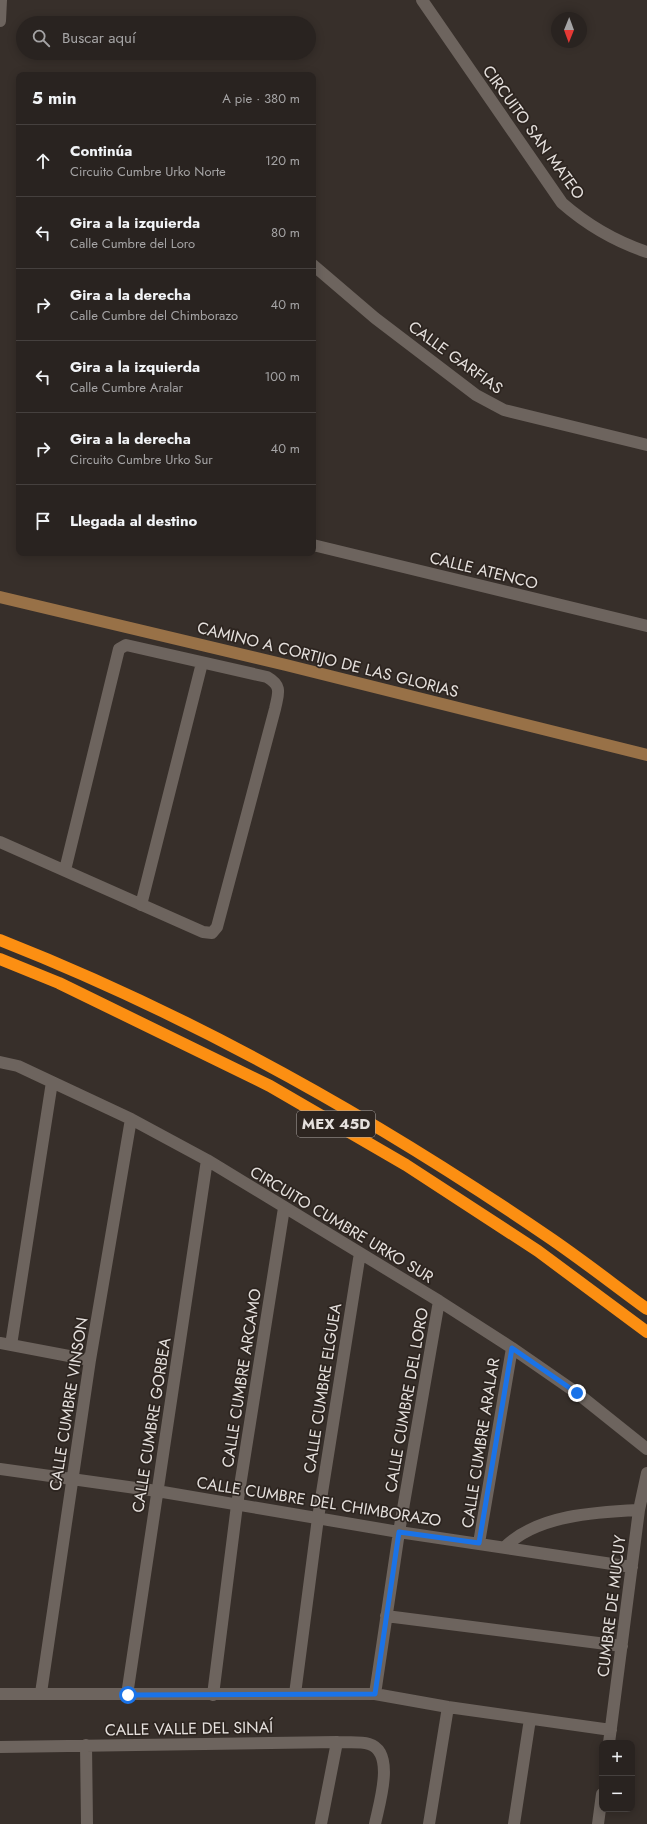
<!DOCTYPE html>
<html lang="es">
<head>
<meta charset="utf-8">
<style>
	:root { --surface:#292320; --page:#352f2d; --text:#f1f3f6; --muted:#a5a4a5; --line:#45403e }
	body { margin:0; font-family:Jost,sans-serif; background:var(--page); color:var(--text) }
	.controls { position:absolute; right:12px; bottom:12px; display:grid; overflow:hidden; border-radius:8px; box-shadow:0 2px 10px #0003 }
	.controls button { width:36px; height:36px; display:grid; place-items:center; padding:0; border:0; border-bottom:1px solid var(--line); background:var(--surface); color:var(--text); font:20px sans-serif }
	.compass { position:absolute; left:551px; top:12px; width:36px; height:36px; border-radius:50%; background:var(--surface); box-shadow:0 2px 10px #0003; rotate:181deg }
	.stop { position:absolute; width:12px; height:12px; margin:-9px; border:3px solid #1a73e8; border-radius:50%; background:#fff }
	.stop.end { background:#1a73e8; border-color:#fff; box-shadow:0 1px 4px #0008 }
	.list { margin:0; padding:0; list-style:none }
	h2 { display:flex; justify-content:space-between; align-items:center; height:52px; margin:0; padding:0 16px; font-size:17px }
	h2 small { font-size:13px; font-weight:400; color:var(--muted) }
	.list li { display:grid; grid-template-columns:26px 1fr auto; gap:12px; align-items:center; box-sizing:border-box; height:72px; padding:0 16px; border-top:1px solid var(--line) }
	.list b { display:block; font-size:15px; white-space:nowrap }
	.list p { margin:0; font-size:13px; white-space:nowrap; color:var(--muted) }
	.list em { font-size:13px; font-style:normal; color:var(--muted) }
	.icon { flex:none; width:22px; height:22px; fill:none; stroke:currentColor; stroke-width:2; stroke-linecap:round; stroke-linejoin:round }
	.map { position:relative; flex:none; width:647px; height:1824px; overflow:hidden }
	.search { position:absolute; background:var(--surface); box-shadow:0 2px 10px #0003; left:16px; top:16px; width:300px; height:44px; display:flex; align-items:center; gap:10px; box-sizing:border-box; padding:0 14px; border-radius:22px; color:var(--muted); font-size:15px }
	.panel { position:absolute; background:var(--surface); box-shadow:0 2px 10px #0003; left:16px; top:72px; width:300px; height:484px; border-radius:8px }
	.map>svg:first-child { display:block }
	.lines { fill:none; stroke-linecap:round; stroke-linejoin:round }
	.street { stroke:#6d645e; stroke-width:12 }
	.secondary { stroke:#987147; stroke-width:12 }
	.highway { stroke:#fc8f12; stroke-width:12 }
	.route { stroke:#1a73e8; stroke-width:5 }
	.labels { text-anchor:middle; stroke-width:3.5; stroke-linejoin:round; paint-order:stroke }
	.shield { fill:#2d2520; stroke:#aea8a4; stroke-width:1 }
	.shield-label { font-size:15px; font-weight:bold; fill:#e5e0dd }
	.street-label { font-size:16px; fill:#e5e0dd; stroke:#2d2520 }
</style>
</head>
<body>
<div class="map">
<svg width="647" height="1824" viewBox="0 0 647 1824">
	<rect width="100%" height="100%" fill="#372f2a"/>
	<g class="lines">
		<path class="street" d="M 422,0 L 562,203 C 586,224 617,242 647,252
			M 0,21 L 1,0
			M 313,265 L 375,318 L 476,395 L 504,410 L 647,445
			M 313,545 L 647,626
			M 0,842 L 203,932 L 212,933 L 217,927 L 275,709 C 278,694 283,686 267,677 L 126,645 L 119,649 L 65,870
			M 141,905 L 202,663
			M 0,1062 L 18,1066 L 52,1082 L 131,1119 L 207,1160 L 439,1301 L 512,1348 L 577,1393 L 647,1449
			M 0,1343 L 90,1360
			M 11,1345 L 52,1082
			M 0,1469 L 157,1491 L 399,1532 L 632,1567
			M 479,1543 L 512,1348
			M 505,1547 C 537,1515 596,1512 639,1510
			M 386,1616 L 622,1646
			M 41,1693 L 90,1360 L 131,1119
			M 0,1694 L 375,1694 L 448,1707 L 611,1730
			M 295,1694 L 318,1518 L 360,1253
			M 375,1694 L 399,1532 L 439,1301
			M 127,1695 L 207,1160
			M 213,1695 L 237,1505 L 284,1208
			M 609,1743 L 639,1510 L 647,1473
			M 86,1745 L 87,1824
			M 0,1747 L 337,1742 C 347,1743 359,1741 369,1744 C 396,1752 379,1804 375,1824
			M 321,1824 L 337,1742
			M 429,1824 L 448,1707
			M 514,1824 L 530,1719
			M 598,1824 L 602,1794"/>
		<path class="secondary" d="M 0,597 L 286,665 L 647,755"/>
		<path class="highway" d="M 0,940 C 193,1016 376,1119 547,1236 C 581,1259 614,1285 647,1309
			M 0,959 L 59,983 L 270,1086 L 406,1165 L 538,1251 L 647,1332"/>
	</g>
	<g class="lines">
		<path class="route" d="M 128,1695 L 375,1694 L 399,1532 L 479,1543 L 512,1348 L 577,1393"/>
	</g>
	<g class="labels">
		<rect class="shield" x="297" y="1111" width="78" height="26" rx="3"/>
		<g class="shield-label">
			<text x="336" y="1129">MEX 45D</text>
		</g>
		<g class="street-label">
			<text transform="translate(534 132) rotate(54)" y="6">CIRCUITO SAN MATEO</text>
			<text transform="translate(456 357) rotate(36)" y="6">CALLE GARFIAS</text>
			<text transform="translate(484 570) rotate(14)" y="6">CALLE ATENCO</text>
			<text transform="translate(328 659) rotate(14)" y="6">CAMINO A CORTIJO DE LAS GLORIAS</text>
			<text transform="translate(342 1224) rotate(31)" y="6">CIRCUITO CUMBRE URKO SUR</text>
			<text transform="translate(241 1378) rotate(-81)" y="6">CALLE CUMBRE ARCAMO</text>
			<text transform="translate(322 1388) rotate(-81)" y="6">CALLE CUMBRE ELGUEA</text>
			<text transform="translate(406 1400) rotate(-80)" y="6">CALLE CUMBRE DEL LORO</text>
			<text transform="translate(68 1404) rotate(-81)" y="6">CALLE CUMBRE VINSON</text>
			<text transform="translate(151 1425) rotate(-81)" y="6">CALLE CUMBRE GORBEA</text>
			<text transform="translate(480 1443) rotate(-81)" y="6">CALLE CUMBRE ARALAR</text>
			<text transform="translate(319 1501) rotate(9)" y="6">CALLE CUMBRE DEL CHIMBORAZO</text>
			<text transform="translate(611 1606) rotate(-83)" y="6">CUMBRE DE MUCUY</text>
			<text transform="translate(189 1728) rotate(-1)" y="6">CALLE VALLE DEL SINAÍ</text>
		</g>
	</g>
</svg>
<div class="controls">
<button>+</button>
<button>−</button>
</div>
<svg class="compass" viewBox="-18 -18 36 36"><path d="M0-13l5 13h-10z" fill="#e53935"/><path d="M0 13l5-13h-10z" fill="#a5a4a5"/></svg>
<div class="stop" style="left:128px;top:1695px"></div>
<div class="stop end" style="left:577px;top:1393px"></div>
<div class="search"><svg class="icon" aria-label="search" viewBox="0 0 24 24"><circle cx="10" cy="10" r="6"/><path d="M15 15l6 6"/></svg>Buscar aquí</div>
<section class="panel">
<h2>5 min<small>A pie · 380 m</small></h2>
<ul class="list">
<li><svg class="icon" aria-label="ahead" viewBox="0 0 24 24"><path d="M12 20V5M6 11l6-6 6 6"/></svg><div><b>Continúa</b><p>Circuito Cumbre Urko Norte</p></div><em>120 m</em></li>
<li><svg class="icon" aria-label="left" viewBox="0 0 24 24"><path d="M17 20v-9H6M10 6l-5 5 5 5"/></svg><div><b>Gira a la izquierda</b><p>Calle Cumbre del Loro</p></div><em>80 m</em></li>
<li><svg class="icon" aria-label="right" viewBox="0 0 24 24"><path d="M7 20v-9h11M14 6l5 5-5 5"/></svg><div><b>Gira a la derecha</b><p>Calle Cumbre del Chimborazo</p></div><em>40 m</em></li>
<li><svg class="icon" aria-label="left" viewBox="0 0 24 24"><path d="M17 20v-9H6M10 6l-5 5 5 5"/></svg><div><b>Gira a la izquierda</b><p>Calle Cumbre Aralar</p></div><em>100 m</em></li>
<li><svg class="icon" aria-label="right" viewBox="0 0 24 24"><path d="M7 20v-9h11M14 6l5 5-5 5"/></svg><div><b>Gira a la derecha</b><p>Circuito Cumbre Urko Sur</p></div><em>40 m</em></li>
<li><svg class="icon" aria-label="arrive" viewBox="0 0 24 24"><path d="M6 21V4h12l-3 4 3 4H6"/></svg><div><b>Llegada al destino</b></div></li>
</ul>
</section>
</div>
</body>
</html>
